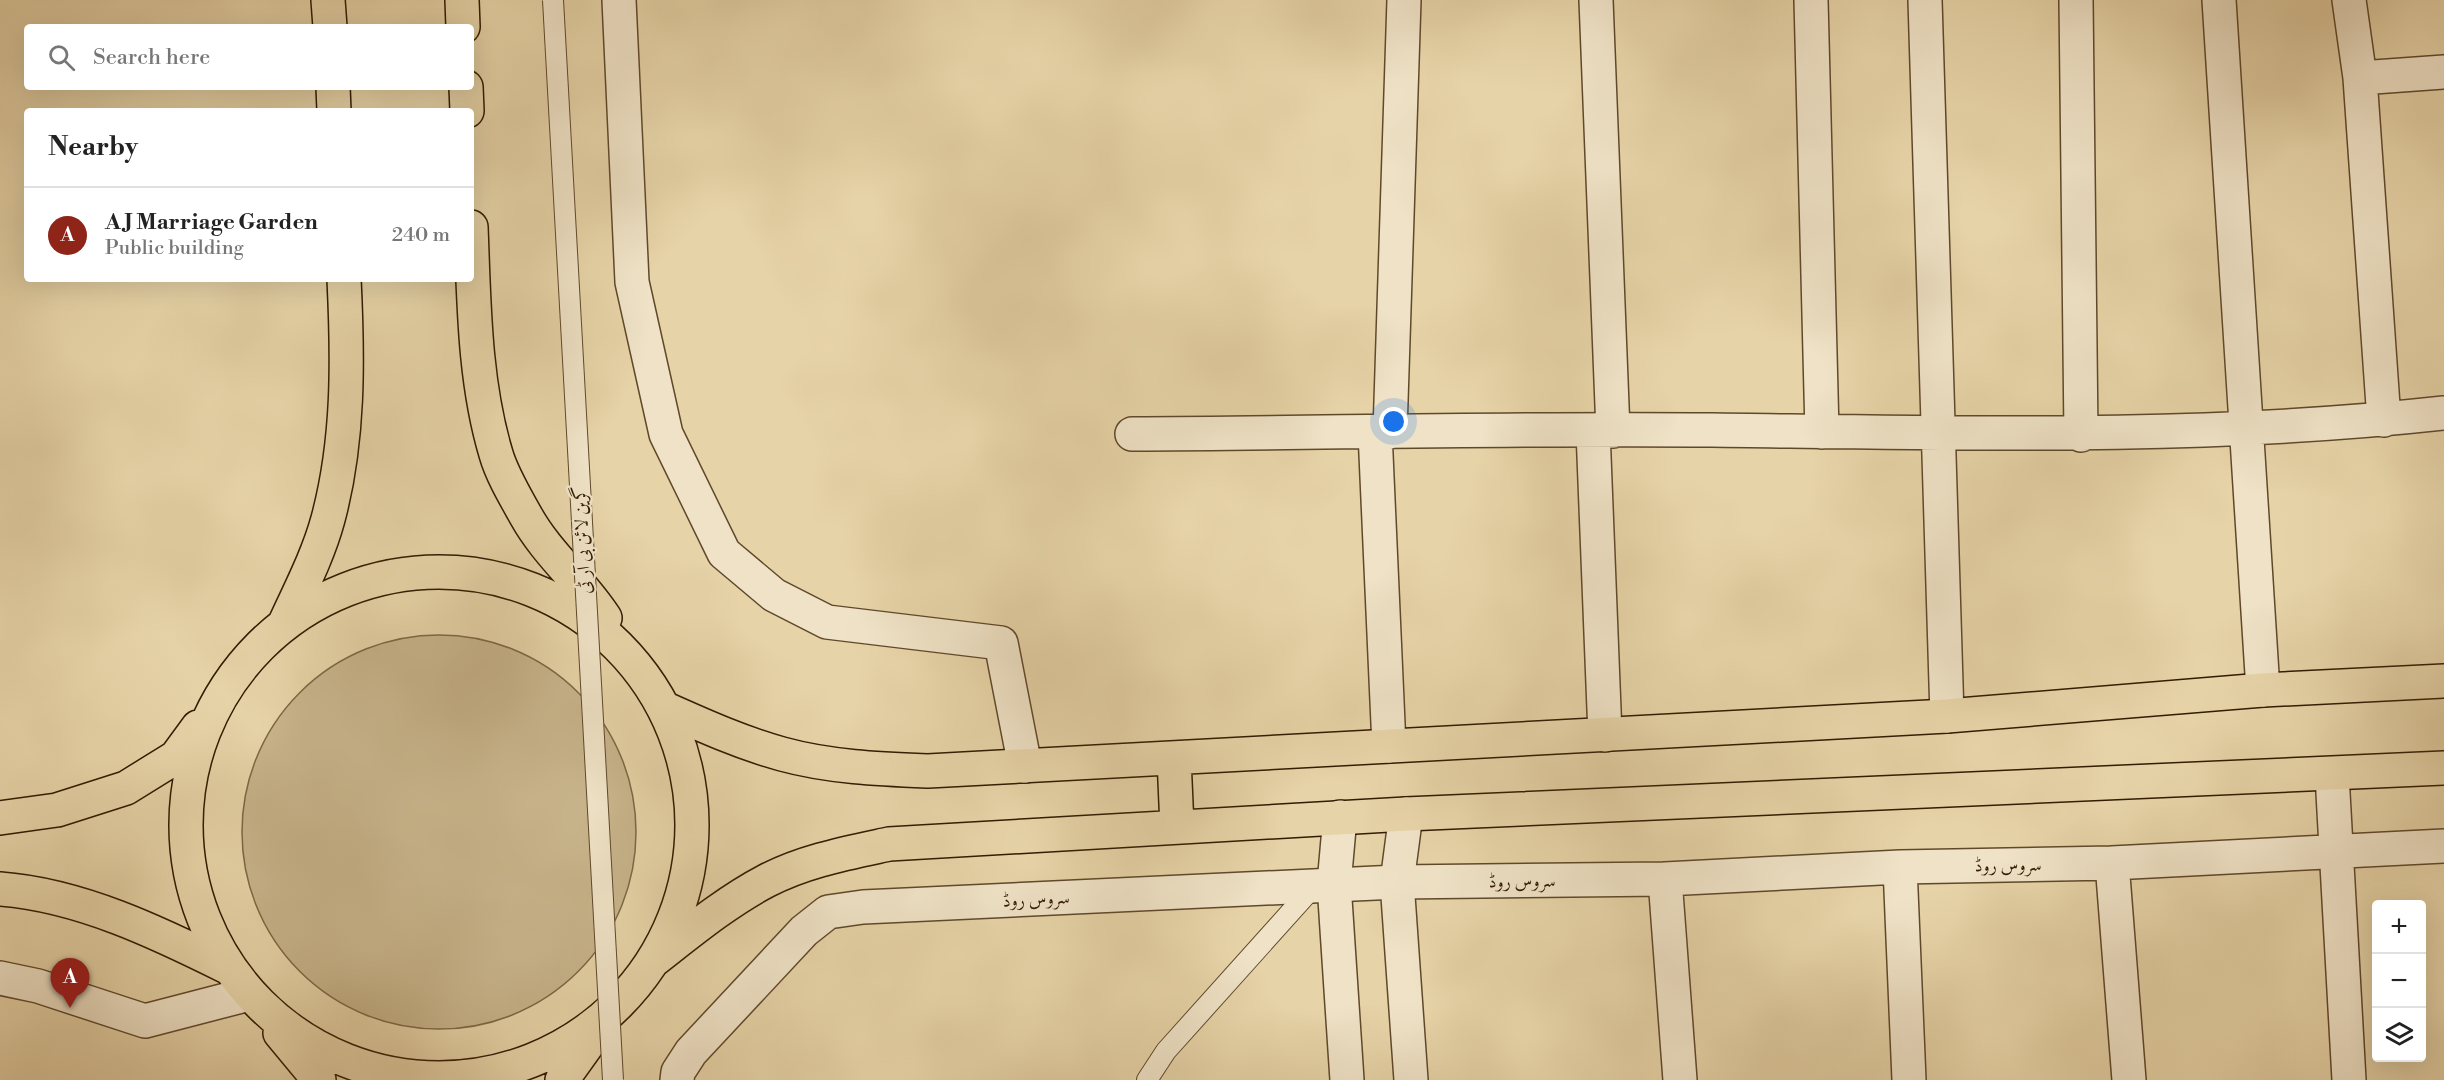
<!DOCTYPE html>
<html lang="en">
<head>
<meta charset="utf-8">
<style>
	:root { --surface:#fff; --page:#f6f6f6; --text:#222; --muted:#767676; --line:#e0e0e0; --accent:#8f2418 }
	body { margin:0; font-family:"Libre Bodoni",Amiri,serif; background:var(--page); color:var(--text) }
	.controls { position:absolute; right:18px; bottom:18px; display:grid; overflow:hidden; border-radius:6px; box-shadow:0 6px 24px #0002 }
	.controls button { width:54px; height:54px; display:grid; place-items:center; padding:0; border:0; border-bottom:2px solid var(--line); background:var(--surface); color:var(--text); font:30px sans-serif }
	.you { position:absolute; left:1394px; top:422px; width:21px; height:21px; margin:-15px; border:4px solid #fff; border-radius:50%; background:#1a73e8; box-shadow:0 0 0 9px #1a73e833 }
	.badge { display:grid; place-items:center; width:39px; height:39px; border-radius:50%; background:var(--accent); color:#fff; font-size:20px; font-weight:700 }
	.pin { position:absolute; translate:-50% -50px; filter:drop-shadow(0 2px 3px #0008) }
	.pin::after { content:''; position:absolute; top:32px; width:21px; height:18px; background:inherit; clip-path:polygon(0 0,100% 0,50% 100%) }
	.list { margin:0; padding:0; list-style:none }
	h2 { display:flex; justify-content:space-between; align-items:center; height:78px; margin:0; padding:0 24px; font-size:26px }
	h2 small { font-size:20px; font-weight:400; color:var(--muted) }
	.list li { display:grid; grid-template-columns:39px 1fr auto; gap:18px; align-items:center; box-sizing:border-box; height:96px; padding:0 24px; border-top:2px solid var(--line) }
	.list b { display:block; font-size:22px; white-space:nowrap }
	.list p { margin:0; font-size:20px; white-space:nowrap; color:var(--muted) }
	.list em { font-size:20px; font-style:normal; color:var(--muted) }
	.icon { flex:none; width:33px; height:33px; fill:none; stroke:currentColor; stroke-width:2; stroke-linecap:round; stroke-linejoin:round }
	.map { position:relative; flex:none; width:2444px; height:1080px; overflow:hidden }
	.search { position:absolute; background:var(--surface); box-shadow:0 6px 24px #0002; left:24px; top:24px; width:450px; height:66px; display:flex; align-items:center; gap:15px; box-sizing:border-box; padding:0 21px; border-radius:6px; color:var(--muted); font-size:22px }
	.panel { position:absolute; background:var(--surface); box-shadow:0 6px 24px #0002; left:24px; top:108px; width:450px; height:174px; border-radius:6px }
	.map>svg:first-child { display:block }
	.green { fill:#c8b48b; stroke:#7e6746; stroke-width:1.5 }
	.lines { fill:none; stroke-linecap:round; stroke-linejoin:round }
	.service-casing { stroke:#60482b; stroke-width:22 }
	.minor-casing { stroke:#60482b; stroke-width:36 }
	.tertiary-casing { stroke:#60482b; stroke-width:36 }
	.primary-casing { stroke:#331a02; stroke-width:36 }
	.service { stroke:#efe2c6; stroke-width:20 }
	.minor { stroke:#efe2c6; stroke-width:33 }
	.tertiary { stroke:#efe2c6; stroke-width:33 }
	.primary { stroke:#e6d3a7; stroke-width:33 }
	.service-bridge-casing { stroke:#60482b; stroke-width:22; stroke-linecap:butt }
	.service-bridge { stroke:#efe2c6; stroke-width:20 }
	.labels { text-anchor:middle; stroke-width:4.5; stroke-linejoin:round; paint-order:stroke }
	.street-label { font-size:18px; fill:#331a02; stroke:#efe2c6 }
</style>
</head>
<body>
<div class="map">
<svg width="2444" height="1080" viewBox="0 0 2444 1080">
	<rect width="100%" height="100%" fill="#e6d3a7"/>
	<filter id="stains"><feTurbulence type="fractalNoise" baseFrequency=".00333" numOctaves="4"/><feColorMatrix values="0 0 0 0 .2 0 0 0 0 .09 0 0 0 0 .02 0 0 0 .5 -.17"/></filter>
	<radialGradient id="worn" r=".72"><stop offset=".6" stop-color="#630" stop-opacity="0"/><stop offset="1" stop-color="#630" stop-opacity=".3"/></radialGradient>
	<path class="green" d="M242 832a197 197 0 1 1 394 0a197 197 0 1 1-394 0Z"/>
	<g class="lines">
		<g class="service-casing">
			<path id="service" d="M 1147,1080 L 1166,1051 L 1315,885"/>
		</g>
		<g class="minor-casing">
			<path id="minor" d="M 619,0 L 632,282 L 666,434 L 724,553 L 774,595 L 827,622 L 1001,643 L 1025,766
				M 1596,0 L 1613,431
				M 1811,0 L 1822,432
				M 1925,0 L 1947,716
				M 2076,0 L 2081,435
				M 2219,0 L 2263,690
				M 2349,0 L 2360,78 L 2384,420
				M 2360,78 L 2444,72
				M 1593,431 L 1605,735
				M 1375,432 L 1389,746
				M 1390,432 L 1404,0
				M 1132,434 C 1325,433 1519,428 1712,430 C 1957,433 2201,440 2444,413
				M 2332,775 L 2349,1080
				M 2112,863 L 2129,1080
				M 1900,867 L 1909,1080
				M 1665,879 L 1680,1080
				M 0,978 L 38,986 L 145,1021 L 249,994
				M 677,1080 L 678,1072 L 691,1052 L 804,931 L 828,912 L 863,907 L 1397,882 L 1665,879 L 1900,867 L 2112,863 L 2444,846"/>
		</g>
		<g class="tertiary-casing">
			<path id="tertiary" d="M 1406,814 L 1397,882 L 1411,1080
				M 1340,817 L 1334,884 L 1347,1080"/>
		</g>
		<g class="primary-casing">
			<path id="primary" d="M 328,0 L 330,27
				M 462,0 L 463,27
				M 333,87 L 334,111
				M 466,87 L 467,111
				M 471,227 C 474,302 474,381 496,454 C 502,475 516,498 526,516 C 547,554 582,582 605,618
				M186 825a253 253 0 1 1 506 0a253 253 0 1 1-506 0Z
				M 284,625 C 300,590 318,556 328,519 C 349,441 348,360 344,279
				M 666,709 C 704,726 742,743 782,754 C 829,767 879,769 928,771 L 1947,716 L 2263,690 L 2444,681
				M 1174,758 L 1177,827
				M 0,818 L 57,810 L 126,788 L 176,757 L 198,727
				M 0,889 C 80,895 159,933 229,968
				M 654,960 C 690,932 726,902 766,881 C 804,861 847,853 889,844 L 1406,814 L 2444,768
				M 280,1033 L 319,1080
				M 562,1080 L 595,1034"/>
		</g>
		<use href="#service" class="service"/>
		<use href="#minor" class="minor"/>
		<use href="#tertiary" class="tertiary"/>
		<use href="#primary" class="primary"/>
		<g class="service-bridge-casing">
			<path id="service-bridge" d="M 553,0 L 613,1080"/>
		</g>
		<use href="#service-bridge" class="service-bridge"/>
	</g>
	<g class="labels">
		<g class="street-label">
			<text transform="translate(582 540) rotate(-93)" y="6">گرین لائن بی آر ٹی</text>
			<text transform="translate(2008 865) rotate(-1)" y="6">سروس روڈ</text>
			<text transform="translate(1522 881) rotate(-1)" y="6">سروس روڈ</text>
			<text transform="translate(1036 899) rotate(-3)" y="6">سروس روڈ</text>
		</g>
	</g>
	<rect width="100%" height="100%" filter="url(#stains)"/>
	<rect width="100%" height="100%" fill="url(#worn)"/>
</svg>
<div class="controls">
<button>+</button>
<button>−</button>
<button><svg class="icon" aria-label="layers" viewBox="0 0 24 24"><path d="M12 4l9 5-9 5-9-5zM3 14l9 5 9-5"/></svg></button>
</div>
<div class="you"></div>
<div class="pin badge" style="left:70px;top:1008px">A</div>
<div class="search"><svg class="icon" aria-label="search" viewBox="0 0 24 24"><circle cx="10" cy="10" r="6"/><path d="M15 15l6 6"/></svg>Search here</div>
<section class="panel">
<h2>Nearby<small></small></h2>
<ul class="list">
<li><span class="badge">A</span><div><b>A J Marriage Garden</b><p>Public building</p></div><em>240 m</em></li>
</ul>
</section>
</div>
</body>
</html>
